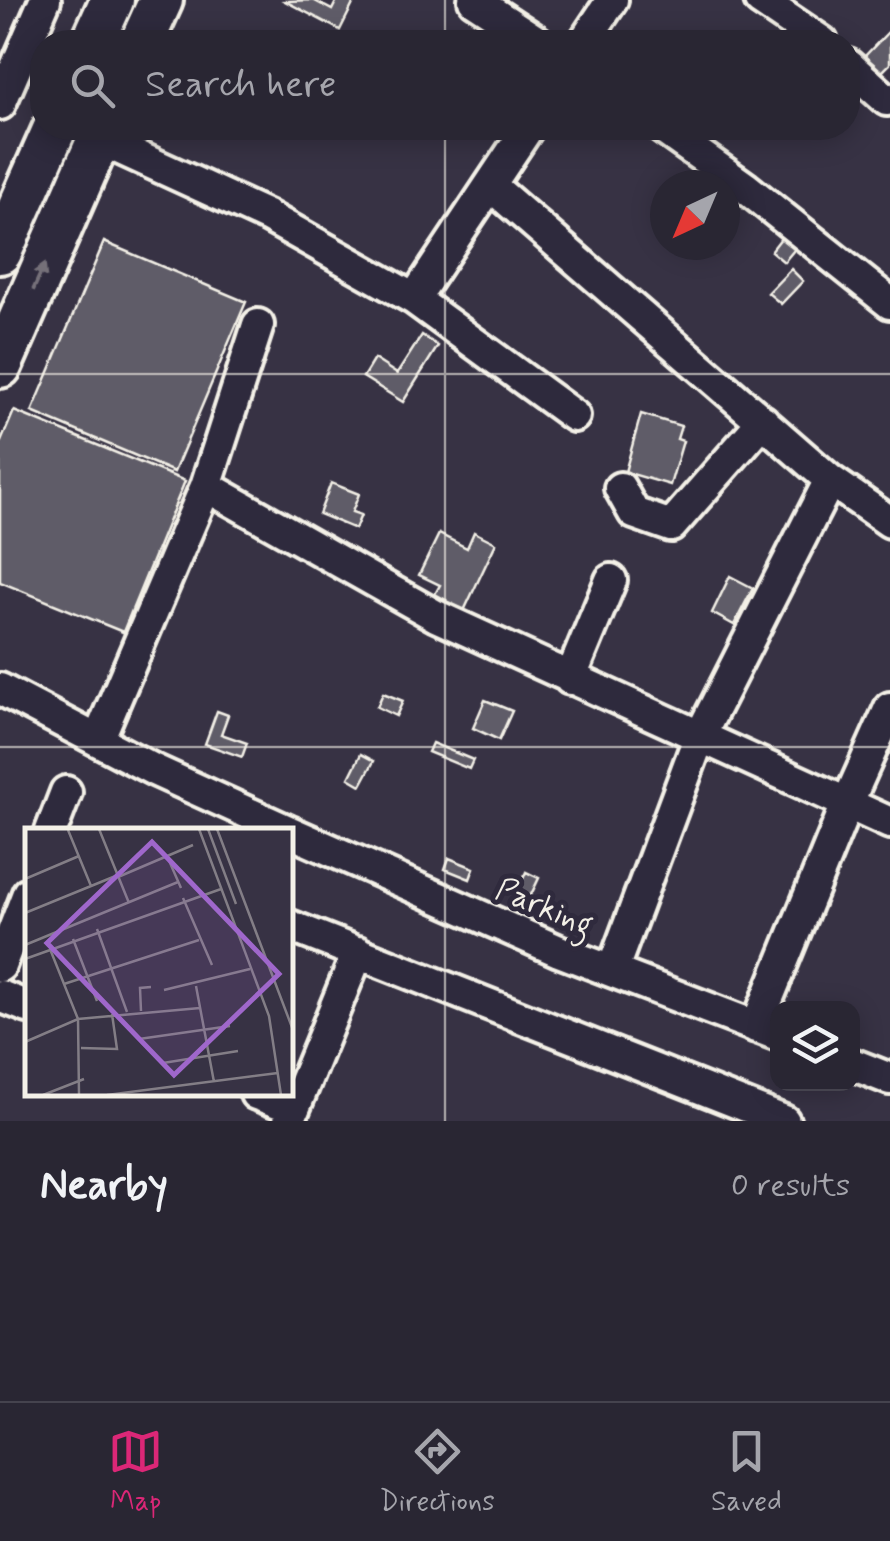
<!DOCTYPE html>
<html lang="en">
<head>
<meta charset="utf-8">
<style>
	:root { --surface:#292633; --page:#312e3b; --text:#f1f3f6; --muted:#a5a5ac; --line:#45434e; --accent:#db2777 }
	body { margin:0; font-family:Mynerve,sans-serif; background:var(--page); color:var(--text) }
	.controls { position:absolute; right:30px; bottom:30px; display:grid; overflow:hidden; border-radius:20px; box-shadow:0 5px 25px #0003 }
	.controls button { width:90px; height:90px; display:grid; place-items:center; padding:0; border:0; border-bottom:2px solid var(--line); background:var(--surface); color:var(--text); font:50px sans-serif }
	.compass { position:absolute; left:650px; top:170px; width:90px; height:90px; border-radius:50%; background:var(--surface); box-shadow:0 5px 25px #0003; rotate:224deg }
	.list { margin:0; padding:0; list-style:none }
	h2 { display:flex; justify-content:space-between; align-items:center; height:130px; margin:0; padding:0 40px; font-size:42px }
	h2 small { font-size:32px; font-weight:400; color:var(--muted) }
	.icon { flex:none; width:55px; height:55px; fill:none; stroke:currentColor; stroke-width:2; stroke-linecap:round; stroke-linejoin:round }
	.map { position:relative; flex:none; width:890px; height:1121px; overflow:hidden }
	.search { position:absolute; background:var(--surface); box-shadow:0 5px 25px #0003; left:30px; right:30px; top:30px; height:110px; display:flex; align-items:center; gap:25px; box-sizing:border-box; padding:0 35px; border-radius:40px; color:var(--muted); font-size:38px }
	.sheet { height:280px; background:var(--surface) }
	nav { display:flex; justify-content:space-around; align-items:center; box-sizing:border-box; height:140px; border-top:2px solid var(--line); background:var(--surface); font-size:28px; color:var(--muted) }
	nav a { display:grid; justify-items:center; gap:5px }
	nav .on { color:var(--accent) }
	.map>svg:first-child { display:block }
	.building { fill:#5f5c67; stroke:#f4f1e8; stroke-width:2.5 }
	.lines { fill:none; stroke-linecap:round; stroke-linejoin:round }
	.minor-casing { stroke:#f4f1e8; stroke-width:38 }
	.highway-casing { stroke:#f4f1e8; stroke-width:50 }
	.minor { stroke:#2f2a3d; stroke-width:30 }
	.highway { stroke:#2f2a3d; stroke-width:42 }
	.oneway { fill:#747079 }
	.grid { fill:none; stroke:#f4f1e8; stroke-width:2.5; stroke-opacity:0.55 }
	.labels { text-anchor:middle; stroke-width:10; stroke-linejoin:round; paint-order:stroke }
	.street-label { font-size:32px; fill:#f4f1e8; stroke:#2f2a3d }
	.inset-road { fill:none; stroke:#837e86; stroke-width:2.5 }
	.view { fill:#9f67cb; fill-opacity:0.15; stroke:#9f67cb; stroke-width:5 }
	.inset-edge { fill:none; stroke:#f4f1e8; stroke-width:5 }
</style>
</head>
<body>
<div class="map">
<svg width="890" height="1121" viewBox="0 0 890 1121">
	<rect width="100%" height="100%" fill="#373244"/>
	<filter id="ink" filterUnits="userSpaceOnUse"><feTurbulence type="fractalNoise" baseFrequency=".01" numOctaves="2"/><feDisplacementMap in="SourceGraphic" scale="20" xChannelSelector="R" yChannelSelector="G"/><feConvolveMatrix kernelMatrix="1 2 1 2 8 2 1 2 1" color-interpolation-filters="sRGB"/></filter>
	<g filter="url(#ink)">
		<path class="building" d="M 313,0 L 332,10 L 337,0 L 355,0 L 340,30 L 285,1 Z
			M 890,30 L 890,64 L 882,72 L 864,57 Z
			M 785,233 L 799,244 L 784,262 L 771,251 Z
			M 104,242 L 246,302 L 174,472 L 32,412 Z
			M 791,269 L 803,281 L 781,304 L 768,293 Z
			M 422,335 L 438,346 L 403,402 L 363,377 L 374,359 L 397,374 Z
			M 14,411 L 185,481 L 123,632 L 0,582 L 0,444 Z
			M 641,414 L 681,426 L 677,439 L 683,441 L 670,485 L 625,472 Z
			M 331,483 L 359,494 L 352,512 L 361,515 L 355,529 L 319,514 Z
			M 474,532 L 496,543 L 462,615 L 442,606 L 446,600 L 435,594 L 440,585 L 419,575 L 439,534 L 467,548 Z
			M 730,576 L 753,588 L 734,625 L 712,613 Z
			M 383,693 L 403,701 L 396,716 L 377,707 Z
			M 485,700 L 512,711 L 499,740 L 473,728 Z
			M 217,711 L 228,715 L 221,734 L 247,743 L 242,757 L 205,744 Z
			M 432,743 L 473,760 L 469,769 L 428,752 Z
			M 361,754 L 374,761 L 361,785 L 349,778 Z
			M 449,858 L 474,868 L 470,879 L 445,869 Z
			M 526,872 L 539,878 L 528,901 L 516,895 Z"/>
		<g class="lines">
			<g class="minor-casing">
				<path id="minor" d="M 474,0 L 538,42
					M 760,0 L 822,42
					M 584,42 L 612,0
					M 848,65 L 887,100
					M 0,104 L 45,0
					M 662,128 L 746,188 L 890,303
					M 99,139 L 267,216 L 414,299 L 574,416
					M 490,185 L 830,480 L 890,522
					M 414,299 L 528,128
					M 206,486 L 436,616 L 890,823
					M 620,488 L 634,513 L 671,526 L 763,421
					M 570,679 L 611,580
					M 0,689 L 154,770 L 288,831
					M 98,740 L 206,486 L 258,325
					M 51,831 L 66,792
					M 290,832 L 559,951 L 778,1035
					M 290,926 L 784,1121
					M 0,966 L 28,893
					M 612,971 L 699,738 L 830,480
					M 0,996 L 28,1007
					M 756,1027 L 847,804 L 890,708
					M 852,1064 L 890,1079
					M 256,1094 L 294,1108
					M 289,1121 L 358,952"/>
			</g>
			<g class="highway-casing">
				<path id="highway" d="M 93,42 L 112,0
					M 142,42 L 161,0
					M 0,252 L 55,128
					M 0,366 L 104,128"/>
			</g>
			<use href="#minor" class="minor"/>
			<use href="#highway" class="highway"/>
		</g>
		<defs><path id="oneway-solid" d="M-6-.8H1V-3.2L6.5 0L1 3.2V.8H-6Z" transform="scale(2.5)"/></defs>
		<use class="oneway" href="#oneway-solid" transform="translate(39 277) rotate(-66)"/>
	</g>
	<path class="grid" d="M 445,0 L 445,42M 445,128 L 445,1121M 0,374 L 890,374M 0,747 L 890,747"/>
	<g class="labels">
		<g class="street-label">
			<text transform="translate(545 906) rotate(23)" y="11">Parking</text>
		</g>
	</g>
	<g transform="translate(25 828)">
		<rect width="268" height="268" fill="#373244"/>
		<path class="inset-road" d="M 74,1 L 104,75M 174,1 L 244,188 L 256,267M 183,1 L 211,76M 192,1 L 268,202M 43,2 L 66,58M 142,28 L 156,60M 93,49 L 168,17M 0,51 L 54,28M 158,70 L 187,137M 0,85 L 93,47M 72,101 L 102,184M 48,111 L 72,173M 0,117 L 153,54M 25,121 L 53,191 L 54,267M 0,131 L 196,61M 39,156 L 174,112M 171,158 L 189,254M 139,162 L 225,141M 116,183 L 115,160 L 126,159M 114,211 L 205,198M 0,214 L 53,191 L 175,180M 56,220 L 92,221 L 87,186M 138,235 L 213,223M 18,267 L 59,251M 82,267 L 253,245"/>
		<path class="view" d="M 127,14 L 254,146 L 149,247 L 22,115 Z"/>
		<rect width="268" height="268" class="inset-edge"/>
	</g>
</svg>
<div class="controls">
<button><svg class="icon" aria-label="layers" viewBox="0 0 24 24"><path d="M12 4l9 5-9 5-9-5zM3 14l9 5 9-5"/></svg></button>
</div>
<svg class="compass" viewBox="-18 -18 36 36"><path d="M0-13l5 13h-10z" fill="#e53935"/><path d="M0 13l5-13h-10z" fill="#a5a5ac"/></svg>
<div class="search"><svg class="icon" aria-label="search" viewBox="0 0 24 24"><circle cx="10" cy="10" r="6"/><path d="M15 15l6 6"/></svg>Search here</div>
</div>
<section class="sheet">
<h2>Nearby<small>0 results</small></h2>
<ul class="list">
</ul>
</section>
<nav>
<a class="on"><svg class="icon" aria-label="map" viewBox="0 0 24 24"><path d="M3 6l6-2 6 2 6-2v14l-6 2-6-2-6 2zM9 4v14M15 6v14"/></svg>Map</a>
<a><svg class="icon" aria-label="directions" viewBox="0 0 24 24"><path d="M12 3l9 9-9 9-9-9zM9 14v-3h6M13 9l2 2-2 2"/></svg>Directions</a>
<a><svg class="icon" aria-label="saved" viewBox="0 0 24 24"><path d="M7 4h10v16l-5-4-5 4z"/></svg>Saved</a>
</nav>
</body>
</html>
